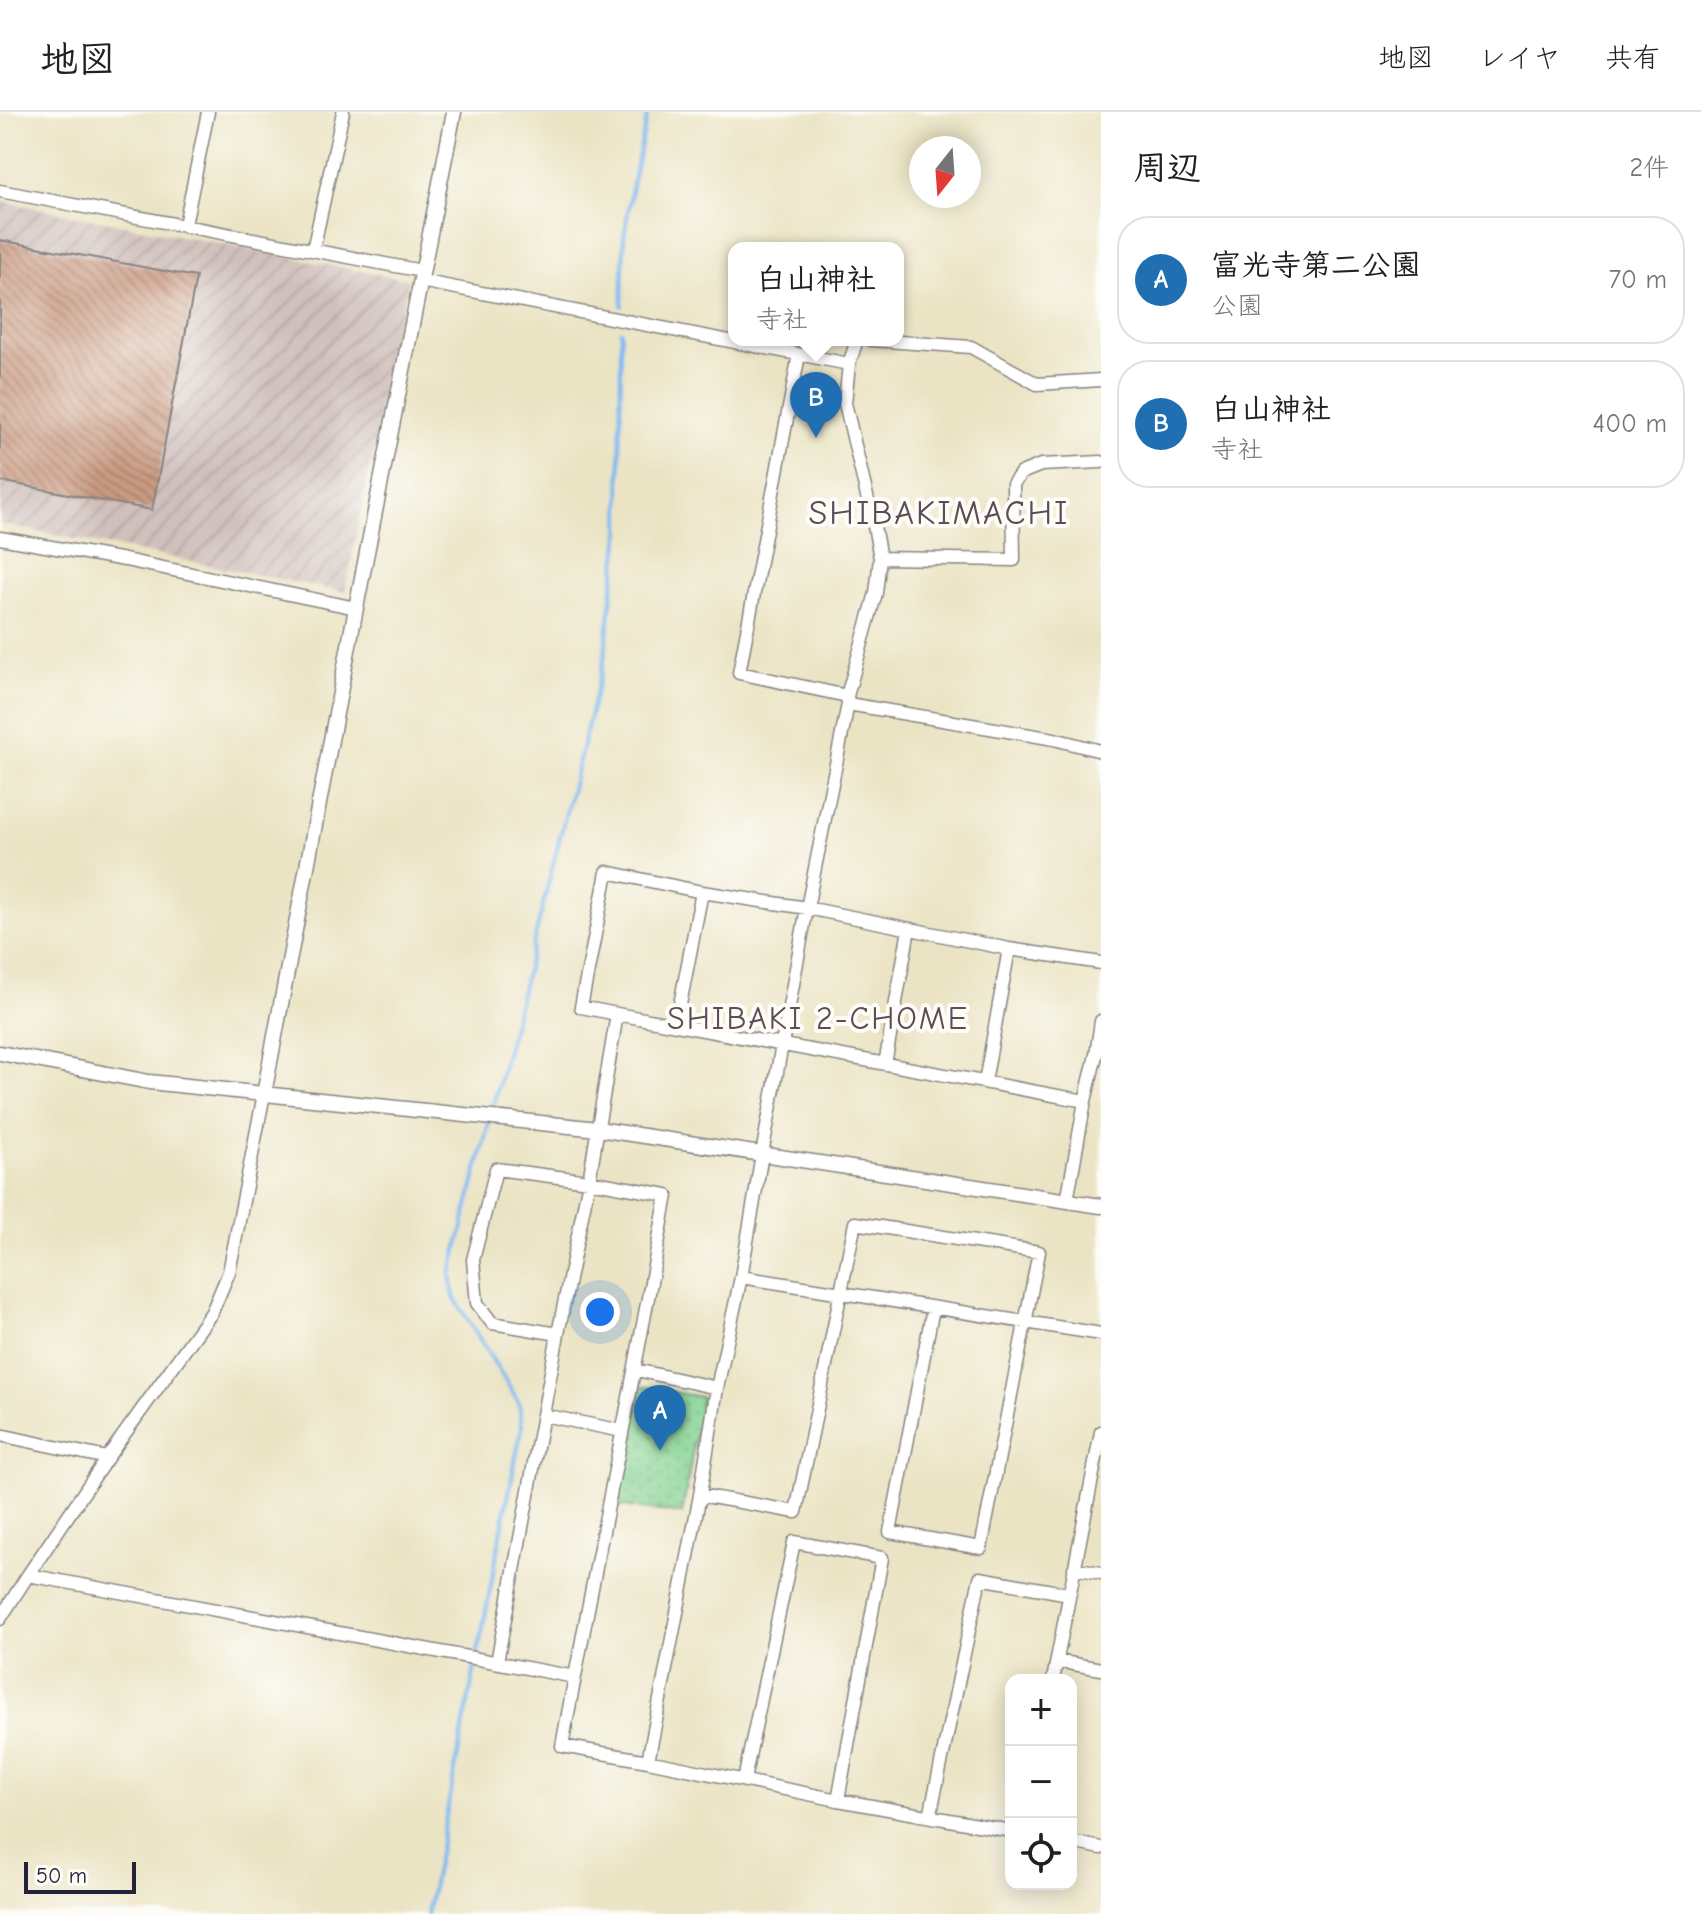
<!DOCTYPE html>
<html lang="ja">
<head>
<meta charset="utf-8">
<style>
	:root { --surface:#fff; --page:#f2f2f2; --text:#202124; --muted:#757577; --line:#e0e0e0; --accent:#1f6fb2 }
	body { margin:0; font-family:"Comic Neue","Klee One",sans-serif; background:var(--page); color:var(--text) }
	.controls { position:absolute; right:24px; bottom:24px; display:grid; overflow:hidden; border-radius:16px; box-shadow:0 4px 20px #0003 }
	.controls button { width:72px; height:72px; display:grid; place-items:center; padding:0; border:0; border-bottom:2px solid var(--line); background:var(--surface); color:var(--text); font:40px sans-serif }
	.compass { position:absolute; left:909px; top:24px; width:72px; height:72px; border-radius:50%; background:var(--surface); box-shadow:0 4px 20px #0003; rotate:197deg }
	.scale { position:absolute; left:24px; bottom:20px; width:112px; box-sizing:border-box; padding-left:8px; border:4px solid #22223b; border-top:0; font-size:22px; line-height:28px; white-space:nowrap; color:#22223b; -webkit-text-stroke:6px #fdfcf7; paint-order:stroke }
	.you { position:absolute; left:600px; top:1200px; width:28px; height:28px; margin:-20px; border:6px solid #fff; border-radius:50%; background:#1a73e8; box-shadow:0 0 0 12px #1a73e833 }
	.badge { display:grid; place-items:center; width:52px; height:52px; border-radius:50%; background:var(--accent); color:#fff; font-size:26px; font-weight:700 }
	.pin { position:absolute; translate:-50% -66px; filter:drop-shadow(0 2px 4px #0008) }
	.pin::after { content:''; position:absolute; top:42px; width:28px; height:24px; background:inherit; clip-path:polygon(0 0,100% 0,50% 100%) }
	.popup { position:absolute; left:728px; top:130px; width:176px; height:104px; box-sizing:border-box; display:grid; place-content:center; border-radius:16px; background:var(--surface); filter:drop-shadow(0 2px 6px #0005); font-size:26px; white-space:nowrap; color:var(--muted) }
	.popup b { font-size:30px; color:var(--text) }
	.popup::after { content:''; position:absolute; left:50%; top:100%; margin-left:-16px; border:16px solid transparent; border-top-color:var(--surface) }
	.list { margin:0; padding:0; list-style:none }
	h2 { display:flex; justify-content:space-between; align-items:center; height:104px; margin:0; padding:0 32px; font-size:34px }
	h2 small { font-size:26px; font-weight:400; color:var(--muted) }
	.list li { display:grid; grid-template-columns:52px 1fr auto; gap:24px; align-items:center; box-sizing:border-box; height:128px; margin:0 16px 16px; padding:0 16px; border:2px solid var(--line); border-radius:32px }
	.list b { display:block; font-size:30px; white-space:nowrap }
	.list p { margin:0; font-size:26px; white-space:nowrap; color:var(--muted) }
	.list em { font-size:26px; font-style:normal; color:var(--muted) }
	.icon { flex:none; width:44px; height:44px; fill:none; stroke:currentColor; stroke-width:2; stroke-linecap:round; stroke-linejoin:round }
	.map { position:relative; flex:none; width:1101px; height:1802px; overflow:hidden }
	header { display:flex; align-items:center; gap:48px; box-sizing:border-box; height:112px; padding:0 40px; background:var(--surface); border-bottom:2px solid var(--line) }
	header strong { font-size:38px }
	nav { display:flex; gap:44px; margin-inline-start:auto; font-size:28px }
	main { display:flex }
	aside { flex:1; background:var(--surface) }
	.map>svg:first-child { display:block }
	.industrial { fill:url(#industrial-furrows) }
	.green { fill:url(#green-dots); stroke:#527a66; stroke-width:2 }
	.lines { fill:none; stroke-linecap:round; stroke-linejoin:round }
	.stream { stroke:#7fb9f1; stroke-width:4 }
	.building { fill:url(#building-back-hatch) }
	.minor-casing { stroke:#868380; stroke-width:15 }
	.tertiary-casing { stroke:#868380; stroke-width:17 }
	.minor { stroke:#fff; stroke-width:12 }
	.tertiary { stroke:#fff; stroke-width:14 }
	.labels { text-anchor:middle; stroke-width:8; stroke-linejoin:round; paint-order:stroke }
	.neighbourhood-label { font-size:32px; letter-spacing:2px; fill:#5d4c54; stroke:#fdfcf7 }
	.quarter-label { font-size:34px; letter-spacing:2px; fill:#5d4c54; stroke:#fdfcf7 }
</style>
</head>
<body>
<header>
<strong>地図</strong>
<nav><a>地図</a><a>レイヤ</a><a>共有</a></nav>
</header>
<main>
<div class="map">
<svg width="1101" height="1802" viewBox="0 0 1101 1802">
	<defs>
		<pattern id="industrial-furrows" width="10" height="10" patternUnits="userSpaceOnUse" patternTransform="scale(2)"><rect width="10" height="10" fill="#d0c0bc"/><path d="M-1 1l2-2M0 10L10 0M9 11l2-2" fill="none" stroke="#b2a5a2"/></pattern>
		<pattern id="green-dots" width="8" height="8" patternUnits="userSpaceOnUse" patternTransform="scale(2)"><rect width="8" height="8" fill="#82d190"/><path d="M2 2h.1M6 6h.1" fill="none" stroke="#70b37d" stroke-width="1.8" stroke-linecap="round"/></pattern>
		<pattern id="building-back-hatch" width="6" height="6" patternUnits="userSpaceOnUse" patternTransform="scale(2)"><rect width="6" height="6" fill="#ca9a81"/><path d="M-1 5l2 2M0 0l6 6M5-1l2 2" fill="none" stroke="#a47d6b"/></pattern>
	</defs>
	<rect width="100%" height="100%" fill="#fdfcf7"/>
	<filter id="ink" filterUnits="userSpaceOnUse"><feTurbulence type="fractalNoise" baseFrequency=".0125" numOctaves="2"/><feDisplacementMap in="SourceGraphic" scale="16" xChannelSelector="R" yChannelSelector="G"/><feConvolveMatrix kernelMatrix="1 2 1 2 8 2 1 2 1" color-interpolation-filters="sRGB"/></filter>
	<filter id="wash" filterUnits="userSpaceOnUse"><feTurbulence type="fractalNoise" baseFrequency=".006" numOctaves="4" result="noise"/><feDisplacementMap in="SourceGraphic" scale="32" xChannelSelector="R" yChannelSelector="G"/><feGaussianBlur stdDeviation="1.8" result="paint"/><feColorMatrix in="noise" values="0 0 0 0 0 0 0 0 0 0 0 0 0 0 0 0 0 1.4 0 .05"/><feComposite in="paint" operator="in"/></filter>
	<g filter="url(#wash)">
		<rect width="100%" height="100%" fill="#ebe4c4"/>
		<path class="industrial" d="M 0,89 L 408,168 L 345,480 L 0,412 Z"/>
		<path class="green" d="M 640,1274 L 702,1285 L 682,1402 L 617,1393 Z"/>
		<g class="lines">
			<path class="stream" d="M 622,194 L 624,125 L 632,74 L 648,0
				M 491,1002 L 604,548 L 620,422 L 621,219
				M 427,1802 L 522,1314 L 519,1291 L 454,1185 L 451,1162 L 489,1010"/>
		</g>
		<g id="blocks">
			<path class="building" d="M 0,128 L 196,165 L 152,398 L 0,369 Z"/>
		</g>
	</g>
	<g filter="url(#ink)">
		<use href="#blocks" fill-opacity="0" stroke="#868380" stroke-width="2"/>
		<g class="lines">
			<g class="minor-casing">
				<path id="minor" d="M 0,79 L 422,159
					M 185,113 L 208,0
					M 313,138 L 343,0
					M 420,169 L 849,252 L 857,228
					M 871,228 L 971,235 L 1037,272 L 1101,268
					M 799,243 L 739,561 L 847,584
					M 0,426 L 125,448 L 356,496
					M 880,446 L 1014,448 L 1013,372 L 1021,361 L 1041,353 L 1101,350
					M 848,592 L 1054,627 L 1101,639
					M 617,902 L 581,895 L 607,760 L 702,780 L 807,796 L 1009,837 L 1101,851
					M 676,913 L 702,780
					M 885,952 L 909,817
					M 985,970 L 1009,837
					M 1067,1089 L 1085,989
					M 741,1165 L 1101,1222
					M 636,1258 L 717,1276
					M 543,1303 L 622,1319
					M 0,1323 L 107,1346
					M 700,1383 L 796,1400 L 855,1111 L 1039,1140 L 981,1436 L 890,1420 L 933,1196
					M 1074,1456 L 1101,1461
					M 28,1463 L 575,1565
					M 0,1507 L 28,1463 L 107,1346 L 212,1200 L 229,1160 L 264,982
					M 1057,1549 L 1101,1557
					M 497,1550 L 558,1222 L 589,1069 L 496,1057 L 473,1148 L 477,1191 L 492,1211 L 558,1222
					M 1053,1568 L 1101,1320
					M 648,1649 L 700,1383 L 717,1276 L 741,1165 L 762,1042 L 807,796 L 848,592 L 847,584 L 876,481 L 880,446 L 874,414 L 845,291 L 849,252
					M 744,1668 L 794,1430 L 882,1446 L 838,1688
					M 930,1704 L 980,1466 L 1069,1482
					M 1011,1719 L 838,1688 L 648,1649 L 562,1634 C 596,1450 634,1267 667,1083 L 589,1069 L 617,902 L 1085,989 L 1096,943 L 1101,909
					M 1071,1730 L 1101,1736"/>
			</g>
			<g class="tertiary-casing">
				<path id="tertiary" d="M 0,941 L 149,970 L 598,1017 L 1101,1094
					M 264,982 L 356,496 L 454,0"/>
			</g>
			<use href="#minor" class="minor"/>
			<use href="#tertiary" class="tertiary"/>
		</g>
	</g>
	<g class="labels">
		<g class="neighbourhood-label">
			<text x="818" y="917">SHIBAKI 2-CHOME</text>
		</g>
		<g class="quarter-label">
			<text x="939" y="412">SHIBAKIMACHI</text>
		</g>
	</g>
</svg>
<div class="controls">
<button>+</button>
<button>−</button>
<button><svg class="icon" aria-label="locate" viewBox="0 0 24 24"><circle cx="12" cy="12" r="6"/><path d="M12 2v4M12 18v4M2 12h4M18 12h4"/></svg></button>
</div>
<svg class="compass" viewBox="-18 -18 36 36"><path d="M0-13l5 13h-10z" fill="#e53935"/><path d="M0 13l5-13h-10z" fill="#757577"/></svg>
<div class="scale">50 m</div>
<div class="you"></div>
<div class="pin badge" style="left:660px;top:1339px">A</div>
<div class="pin badge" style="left:816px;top:326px">B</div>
<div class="popup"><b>白山神社</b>寺社</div>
</div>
<aside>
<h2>周辺<small>2件</small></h2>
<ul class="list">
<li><span class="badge">A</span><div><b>富光寺第二公園</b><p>公園</p></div><em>70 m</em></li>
<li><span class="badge">B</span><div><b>白山神社</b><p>寺社</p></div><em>400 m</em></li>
</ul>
</aside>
</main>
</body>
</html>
